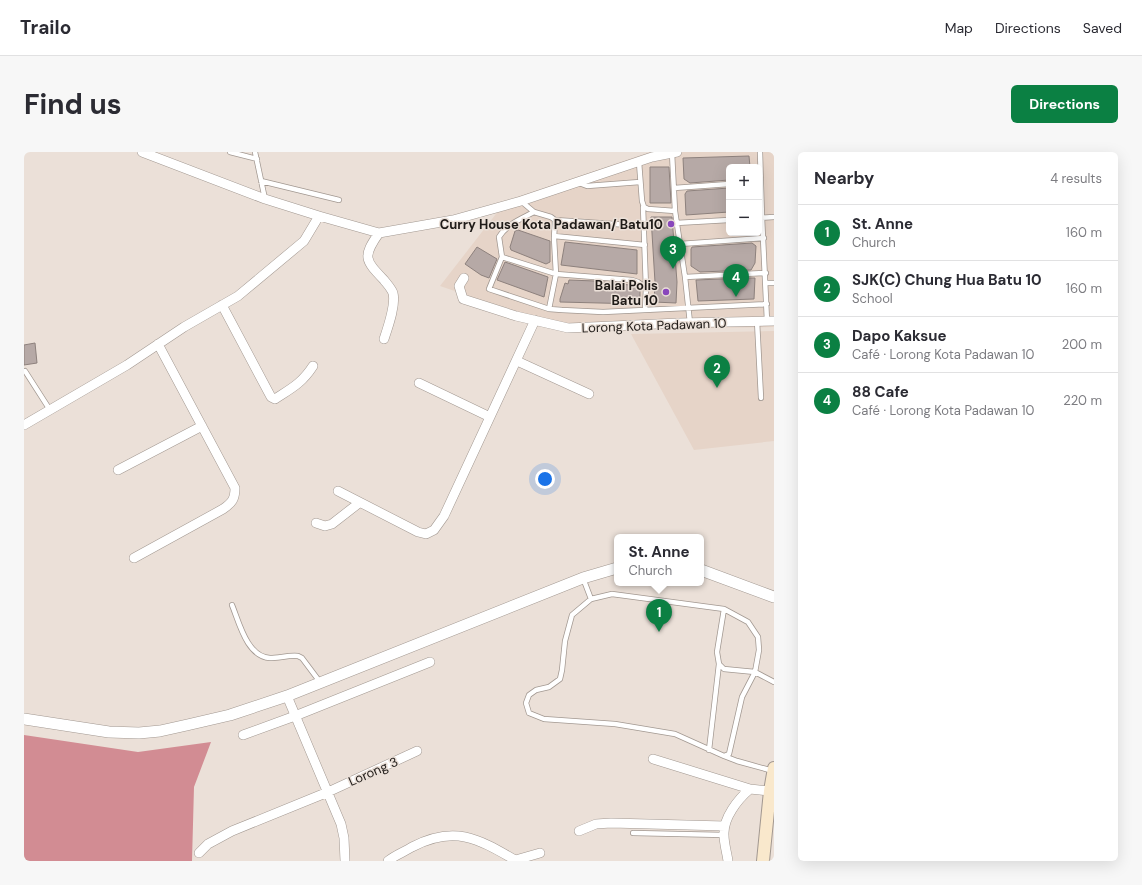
<!DOCTYPE html>
<html lang="en">
<head>
<meta charset="utf-8">
<style>
	:root { --surface:#fff; --page:#f7f7f7; --text:#2b2b33; --muted:#7c7c81; --line:#e1e1e2; --accent:#0b8043 }
	body { margin:0; font-family:"DM Sans",sans-serif; background:var(--page); color:var(--text) }
	.controls { position:absolute; right:12px; top:12px; display:grid; overflow:hidden; border-radius:6px; box-shadow:0 4px 16px #0002 }
	.controls button { width:36px; height:36px; display:grid; place-items:center; padding:0; border:0; border-bottom:1px solid var(--line); background:var(--surface); color:var(--text); font:20px sans-serif }
	.you { position:absolute; left:521px; top:327px; width:14px; height:14px; margin:-10px; border:3px solid #fff; border-radius:50%; background:#1a73e8; box-shadow:0 0 0 6px #1a73e833 }
	.badge { display:grid; place-items:center; width:26px; height:26px; border-radius:50%; background:var(--accent); color:#fff; font-size:13px; font-weight:700 }
	.pin { position:absolute; translate:-50% -33px; filter:drop-shadow(0 1px 2px #0008) }
	.pin::after { content:''; position:absolute; top:21px; width:14px; height:12px; background:inherit; clip-path:polygon(0 0,100% 0,50% 100%) }
	.popup { position:absolute; left:590px; top:382px; width:90px; height:52px; box-sizing:border-box; display:grid; place-content:center; border-radius:6px; background:var(--surface); filter:drop-shadow(0 1px 3px #0005); font-size:13px; white-space:nowrap; color:var(--muted) }
	.popup b { font-size:15px; color:var(--text) }
	.popup::after { content:''; position:absolute; left:50%; top:100%; margin-left:-8px; border:8px solid transparent; border-top-color:var(--surface) }
	.list { margin:0; padding:0; list-style:none }
	h2 { display:flex; justify-content:space-between; align-items:center; height:52px; margin:0; padding:0 16px; font-size:17px }
	h2 small { font-size:13px; font-weight:400; color:var(--muted) }
	.list li { display:grid; grid-template-columns:26px 1fr auto; gap:12px; align-items:center; box-sizing:border-box; height:56px; padding:0 16px; border-top:1px solid var(--line) }
	.list b { display:block; font-size:15px; white-space:nowrap }
	.list p { margin:0; font-size:13px; white-space:nowrap; color:var(--muted) }
	.list em { font-size:13px; font-style:normal; color:var(--muted) }
	.map { position:relative; flex:none; width:750px; height:709px; overflow:hidden; border-radius:6px }
	header { display:flex; align-items:center; gap:24px; box-sizing:border-box; height:56px; padding:0 20px; background:var(--surface); border-bottom:1px solid var(--line) }
	header strong { font-size:19px }
	nav { display:flex; gap:22px; margin-inline-start:auto; font-size:14px }
	.intro { display:flex; align-items:center; justify-content:space-between; box-sizing:border-box; height:96px; padding:0 24px }
	h1 { margin:0; font-size:28px }
	.button { padding:10px 18px; border-radius:6px; background:var(--accent); color:#fff; font-size:14px; font-weight:700 }
	main { display:flex; gap:24px; padding:0 24px }
	aside { flex:1; background:var(--surface); border-radius:6px; box-shadow:0 4px 16px #0002 }
	.map>svg:first-child { display:block }
	.built { fill:#e6d4c8; fill-rule:evenodd }
	.forest { fill:#d28c93 }
	.building { fill:#b6a9a6; stroke:#8d817d }
	.lines { fill:none; stroke-linecap:round; stroke-linejoin:round }
	.service-casing { stroke:#a29891; stroke-width:6 }
	.minor-casing { stroke:#a29891; stroke-width:10 }
	.tertiary-casing { stroke:#a29891; stroke-width:12 }
	.secondary-casing { stroke:#a29891; stroke-width:14 }
	.service { stroke:#fff; stroke-width:4.5 }
	.minor { stroke:#fff; stroke-width:9 }
	.tertiary { stroke:#fff; stroke-width:11 }
	.secondary { stroke:#f9e8cc; stroke-width:12 }
	.poi-dot { fill:#8947bc; stroke:#ebe0d8; stroke-width:1.5 }
	.labels { text-anchor:middle; stroke-width:3; stroke-linejoin:round; paint-order:stroke }
	.poi-label { font-size:13px; font-weight:bold; fill:#1f1b18; stroke:#ebe0d8; text-anchor:end }
	.street-label { font-size:13px; fill:#1f1b18; stroke:#ebe0d8 }
</style>
</head>
<body>
<header>
<strong>Trailo</strong>
<nav><a>Map</a><a>Directions</a><a>Saved</a></nav>
</header>
<div class="intro"><h1>Find us</h1><a class="button">Directions</a></div>
<main>
<div class="map">
<svg width="750" height="709" viewBox="0 0 750 709">
	<rect width="100%" height="100%" fill="#ebe0d8"/>
	<path class="built" d="M 626,0 L 750,0 L 750,175 L 545,178 L 416,134 L 482,49 ZM 705,15 L 735,15 L 735,81 L 705,81 Z
		M 750,179 L 750,289 L 670,298 L 607,182 Z"/>
	<path class="forest" d="M 0,583 L 114,600 L 187,590 L 170,635 L 168,709 L 0,709 Z"/>
	<path class="building" d="M 725,4 L 726,15 L 705,15 L 705,28 L 666,31 L 660,27 L 659,6 Z
		M 626,15 L 645,15 L 647,51 L 626,51 Z
		M 705,36 L 705,60 L 662,63 L 661,42 L 663,39 Z
		M 627,65 L 648,65 L 653,130 L 652,151 L 630,150 L 631,130 Z
		M 494,78 L 526,89 L 526,110 L 522,112 L 487,98 L 486,95 L 491,79 Z
		M 541,90 L 613,98 L 613,122 L 537,113 Z
		M 728,91 L 732,94 L 731,111 L 727,118 L 676,120 L 667,114 L 667,97 L 668,95 Z
		M 453,95 L 473,107 L 465,126 L 457,123 L 441,112 Z
		M 481,110 L 524,125 L 520,145 L 473,128 Z
		M 721,126 L 731,126 L 730,147 L 674,149 L 672,128 Z
		M 545,128 L 571,129 L 614,134 L 616,136 L 616,152 L 536,150 L 536,147 L 541,131 L 544,132 Z
		M 11,191 L 13,211 L 0,213 L 0,193 Z"/>
	<g class="lines">
		<g class="service-casing">
			<path id="service" d="M 206,0 L 233,7
				M 231,0 L 241,47
				M 736,0 L 738,65 L 743,169
				M 648,1 L 651,59 L 661,125 L 666,171
				M 615,10 L 618,49 L 620,55 L 624,57 L 651,59
				M 237,29 L 315,48
				M 555,31 L 563,34 L 616,30
				M 650,36 L 705,32
				M 497,49 L 510,60 L 527,65 L 531,68 L 530,86 L 532,122 L 525,157
				M 619,55 L 622,136
				M 510,60 C 497,67 483,72 475,85 L 478,105 L 465,137 L 525,157 L 538,158 L 579,160 L 743,152
				M 736,66 L 750,65
				M 531,68 L 620,74
				M 652,71 L 705,68
				M 530,84 L 621,93
				M 656,92 L 740,86
				M 478,105 L 532,122 L 608,128 L 614,130 L 622,136 L 621,158
				M 661,125 L 742,121
				M 742,131 L 750,131
				M 733,169 L 737,246
				M 1,219 L 26,258
				M 559,426 L 567,447
				M 588,442 L 700,457 L 724,470 L 734,485 L 735,498 L 731,520 L 718,545 L 705,602 L 700,604 L 651,582 L 591,572 L 520,567 L 505,561 L 502,551 L 505,543 L 512,538 L 525,535 L 536,527 L 538,518 L 541,489 L 548,463 L 567,447 Z
				M 208,453 C 215,470 223,505 246,506 C 255,506 265,503 274,504 L 278,506 L 296,530
				M 700,457 L 693,500 L 695,512 L 700,517 L 731,520 L 750,530
				M 685,598 L 695,512
				M 700,604 L 713,609 L 749,619
				M 609,681 L 700,683"/>
		</g>
		<g class="minor-casing">
			<path id="minor" d="M 118,0 L 241,47 L 295,64
				M 355,81 C 338,105 341,108 360,128 C 363,132 367,136 369,141 C 372,153 364,175 360,187
				M 440,126 L 435,134 L 439,147 L 492,164 L 544,176 L 655,171 L 750,169
				M 198,153 L 247,245 L 251,247 C 268,236 278,231 289,214
				M 493,209 L 565,242
				M 395,231 L 466,265
				M 0,273 L 103,213 L 160,175 L 214,144 L 280,89 L 295,64 L 355,81 L 429,68 L 497,49 L 628,5 L 653,0
				M 94,318 L 178,274
				M 314,339 L 394,380 L 402,382 L 410,378 L 420,364 L 511,168
				M 292,371 L 301,374 L 308,372 L 335,351
				M 110,406 L 199,357 C 208,351 211,347 211,336 L 134,192
				M 263,544 L 317,672 L 320,686 L 321,709
				M 219,583 L 271,564 L 406,510
				M 629,607 L 726,637
				M 555,679 L 572,672 L 587,671 L 701,674
				M 175,701 L 184,692 L 208,679 L 304,640 L 393,599
				M 364,709 C 371,703 380,700 388,695 C 430,673 453,686 491,708
				M 488,709 L 516,701
				M 704,709 C 703,701 700,692 700,683 C 699,666 714,647 726,637 L 746,639"/>
		</g>
		<g class="tertiary-casing">
			<path id="tertiary" d="M 677,418 L 750,445
				M 0,567 L 85,580 L 115,581 L 136,579 L 163,573 L 206,563 L 263,544 L 559,426 L 593,416"/>
		</g>
		<g class="secondary-casing">
			<path id="secondary" d="M 739,709 L 746,639 L 750,616"/>
		</g>
		<use href="#service" class="service"/>
		<use href="#minor" class="minor"/>
		<use href="#tertiary" class="tertiary"/>
		<use href="#secondary" class="secondary"/>
	</g>
	<g class="poi-dot">
		<circle cx="647" cy="72" r="4"/>
		<circle cx="642" cy="140" r="4"/>
	</g>
	<g class="labels">
		<g class="poi-label">
			<text x="639" y="77">Curry House Kota Padawan/ Batu10</text>
			<text x="634" y="138">Balai Polis<tspan x="634" dy="15">Batu 10</tspan></text>
		</g>
		<g class="street-label">
			<text transform="translate(630 173) rotate(-2)" y="5">Lorong Kota Padawan 10</text>
			<text transform="translate(349 619) rotate(-24)" y="5">Lorong 3</text>
		</g>
	</g>
</svg>
<div class="controls">
<button>+</button>
<button>−</button>
</div>
<div class="you"></div>
<div class="pin badge" style="left:635px;top:480px">1</div>
<div class="popup"><b>St. Anne</b>Church</div>
<div class="pin badge" style="left:693px;top:236px">2</div>
<div class="pin badge" style="left:649px;top:117px">3</div>
<div class="pin badge" style="left:712px;top:145px">4</div>
</div>
<aside>
<h2>Nearby<small>4 results</small></h2>
<ul class="list">
<li><span class="badge">1</span><div><b>St. Anne</b><p>Church</p></div><em>160 m</em></li>
<li><span class="badge">2</span><div><b>SJK(C) Chung Hua Batu 10</b><p>School</p></div><em>160 m</em></li>
<li><span class="badge">3</span><div><b>Dapo Kaksue</b><p>Café · Lorong Kota Padawan 10</p></div><em>200 m</em></li>
<li><span class="badge">4</span><div><b>88 Cafe</b><p>Café · Lorong Kota Padawan 10</p></div><em>220 m</em></li>
</ul>
</aside>
</main>
</body>
</html>
